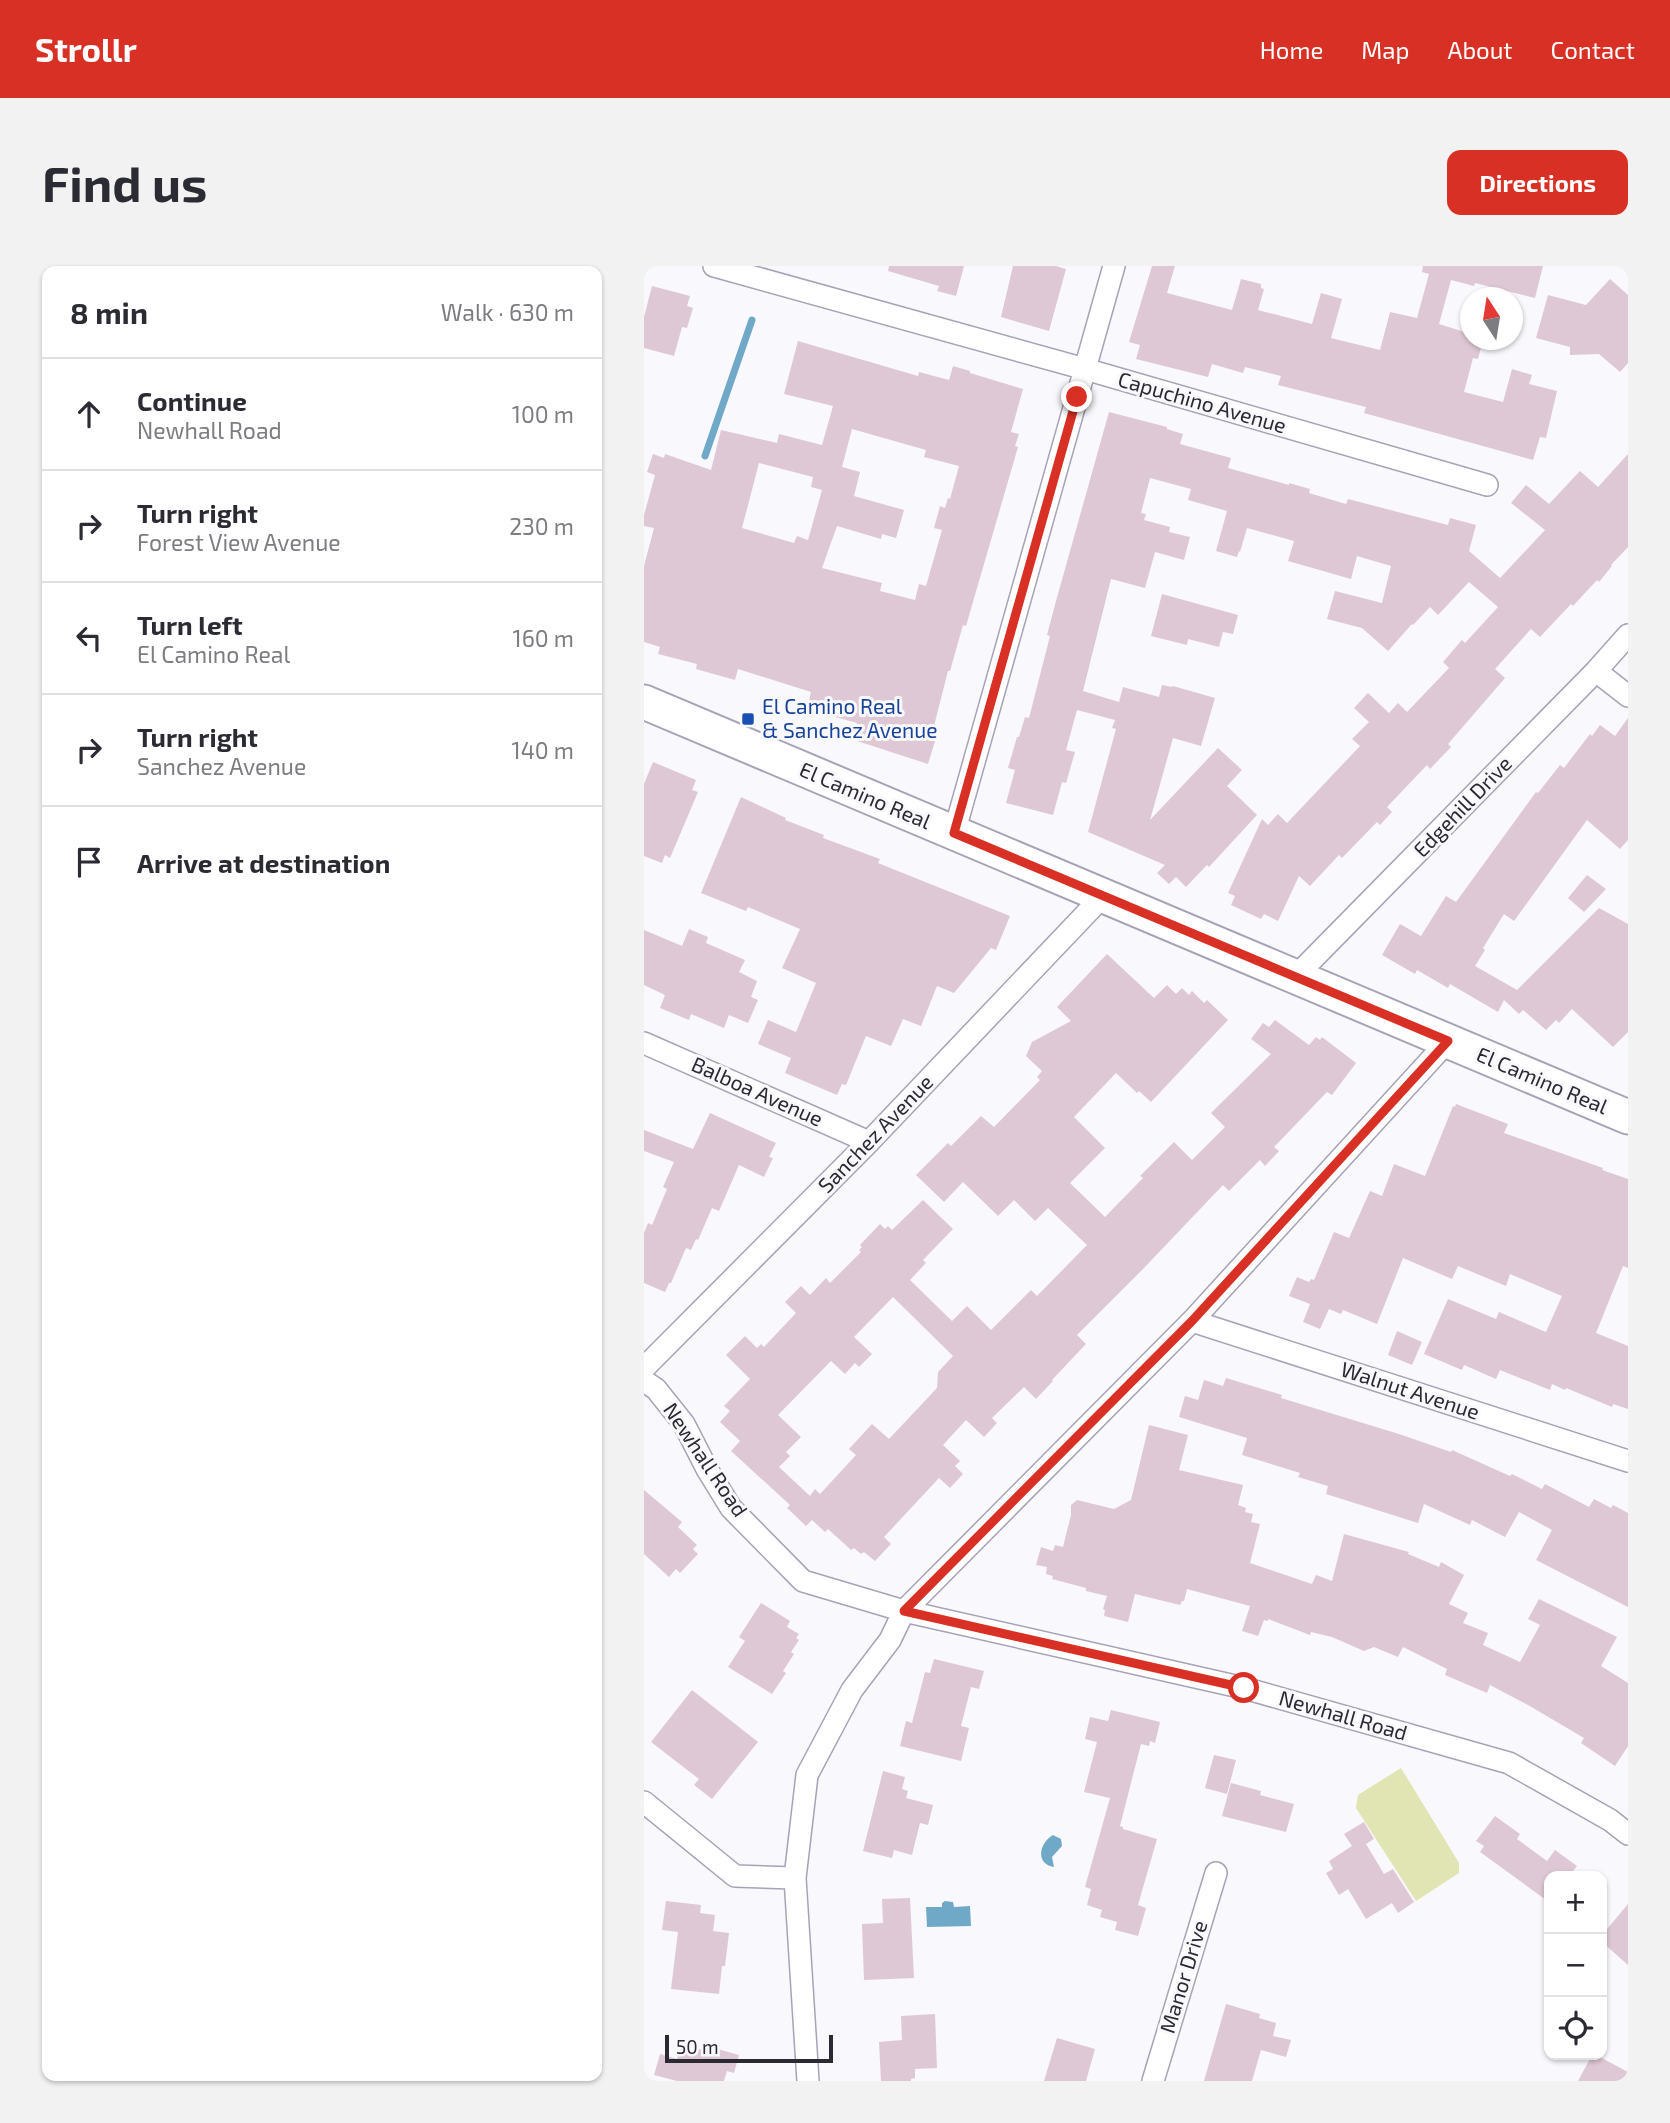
<!DOCTYPE html>
<html lang="en">
<head>
<meta charset="utf-8">
<style>
	:root { --surface:#fff; --page:#f2f2f3; --text:#2b2b33; --muted:#7c7c81; --line:#e1e1e2; --accent:#d93025 }
	body { margin:0; font-family:"Exo 2",sans-serif; background:var(--page); color:var(--text) }
	.controls { position:absolute; right:21px; bottom:21px; display:grid; overflow:hidden; border-radius:14px; box-shadow:0 2px 5px #0004 }
	.controls button { width:63px; height:63px; display:grid; place-items:center; padding:0; border:0; border-bottom:2px solid var(--line); background:var(--surface); color:var(--text); font:35px sans-serif }
	.compass { position:absolute; left:816px; top:21px; width:63px; height:63px; border-radius:50%; background:var(--surface); box-shadow:0 2px 5px #0004; rotate:348deg }
	.scale { position:absolute; left:21px; bottom:18px; width:168px; box-sizing:border-box; padding-left:7px; border:4px solid #2b2932; border-top:0; font-size:19px; line-height:24px; white-space:nowrap; color:#2b2932; -webkit-text-stroke:5px #f9f8fc; paint-order:stroke }
	.stop { position:absolute; width:21px; height:21px; margin:-16px; border:5px solid #d93025; border-radius:50%; background:#fff }
	.stop.end { background:#d93025; border-color:#fff; box-shadow:0 2px 7px #0008 }
	.list { margin:0; padding:0; list-style:none }
	h2 { display:flex; justify-content:space-between; align-items:center; height:91px; margin:0; padding:0 28px; font-size:30px }
	h2 small { font-size:23px; font-weight:400; color:var(--muted) }
	.list li { display:grid; grid-template-columns:46px 1fr auto; gap:21px; align-items:center; box-sizing:border-box; height:112px; padding:0 28px; border-top:2px solid var(--line) }
	.list b { display:block; font-size:26px; white-space:nowrap }
	.list p { margin:0; font-size:23px; white-space:nowrap; color:var(--muted) }
	.list em { font-size:23px; font-style:normal; color:var(--muted) }
	.icon { flex:none; width:38px; height:38px; fill:none; stroke:currentColor; stroke-width:2; stroke-linecap:round; stroke-linejoin:round }
	.map { position:relative; flex:none; width:984px; height:1815px; overflow:hidden; border-radius:14px }
	header { display:flex; align-items:center; gap:42px; box-sizing:border-box; height:98px; padding:0 35px; background:var(--accent); color:#fff }
	header strong { font-size:33px }
	nav { display:flex; gap:38px; margin-inline-start:auto; font-size:24px }
	.intro { display:flex; align-items:center; justify-content:space-between; box-sizing:border-box; height:168px; padding:0 42px }
	h1 { margin:0; font-size:49px }
	.button { padding:18px 32px; border-radius:14px; background:var(--accent); color:#fff; font-size:24px; font-weight:700 }
	main { display:flex; gap:42px; padding:0 42px }
	aside { flex:1; background:var(--surface); border-radius:14px; box-shadow:0 2px 5px #0004 }
	.map>svg:first-child { display:block }
	.green { fill:#e1e5b4 }
	.water { fill:#70a8c8 }
	.lines { fill:none; stroke-linecap:round; stroke-linejoin:round }
	.stream { stroke:#70a8c8; stroke-width:7 }
	.building { fill:#dfc8d5; fill-rule:evenodd }
	.minor-casing { stroke:#a8a2b8; stroke-width:24 }
	.primary-casing { stroke:#a8a2b8; stroke-width:37 }
	.minor { stroke:#fff; stroke-width:21 }
	.primary { stroke:#fff; stroke-width:33 }
	.route { stroke:#d93025; stroke-width:9 }
	.transit-dot { fill:#1a4fb4; stroke:#f9f8fc; stroke-width:2.5 }
	.labels { text-anchor:middle; stroke-width:6; stroke-linejoin:round; paint-order:stroke }
	.street-label { font-size:21px; fill:#2b2932; stroke:#f9f8fc }
	.transit-label { font-size:21px; fill:#164399; stroke:#f9f8fc; text-anchor:start }
</style>
</head>
<body>
<header>
<strong>Strollr</strong>
<nav><a>Home</a><a>Map</a><a>About</a><a>Contact</a></nav>
</header>
<div class="intro"><h1>Find us</h1><a class="button">Directions</a></div>
<main>
<aside>
<h2>8 min<small>Walk · 630 m</small></h2>
<ul class="list">
<li><svg class="icon" aria-label="ahead" viewBox="0 0 24 24"><path d="M12 20V5M6 11l6-6 6 6"/></svg><div><b>Continue</b><p>Newhall Road</p></div><em>100 m</em></li>
<li><svg class="icon" aria-label="right" viewBox="0 0 24 24"><path d="M7 20v-9h11M14 6l5 5-5 5"/></svg><div><b>Turn right</b><p>Forest View Avenue</p></div><em>230 m</em></li>
<li><svg class="icon" aria-label="left" viewBox="0 0 24 24"><path d="M17 20v-9H6M10 6l-5 5 5 5"/></svg><div><b>Turn left</b><p>El Camino Real</p></div><em>160 m</em></li>
<li><svg class="icon" aria-label="right" viewBox="0 0 24 24"><path d="M7 20v-9h11M14 6l5 5-5 5"/></svg><div><b>Turn right</b><p>Sanchez Avenue</p></div><em>140 m</em></li>
<li><svg class="icon" aria-label="arrive" viewBox="0 0 24 24"><path d="M6 21V4h12l-3 4 3 4H6"/></svg><div><b>Arrive at destination</b></div></li>
</ul>
</aside>
<div class="map">
<svg width="984" height="1815" viewBox="0 0 984 1815">
	<rect width="100%" height="100%" fill="#f9f8fc"/>
	<path class="green" d="M 757,1502 L 815,1597 L 815,1607 L 772,1635 L 712,1542 L 714,1529 Z"/>
	<path class="water" d="M 409,1569 L 417,1573 L 418,1580 L 408,1591 L 410,1601 C 391,1598 395,1577 409,1569 Z
		M 301,1635 L 309,1636 L 310,1641 L 326,1640 L 327,1660 L 283,1661 L 282,1641 L 298,1641 L 298,1637 Z"/>
	<g class="lines">
		<path class="stream" d="M 61,190 L 108,54"/>
	</g>
	<path class="building" d="M 245,0 L 320,0 L 312,30 L 293,25 L 295,20 L 244,5 Z
		M 369,0 L 412,0 L 422,3 L 405,65 L 357,51 Z
		M 508,0 L 531,0 L 523,27 L 588,44 L 597,13 L 617,18 L 617,22 L 620,23 L 614,44 L 668,58 L 677,27 L 698,33 L 687,72 L 736,84 L 746,46 L 773,52 L 785,8 L 778,6 L 779,0 L 899,0 L 891,32 L 831,17 L 830,20 L 807,14 L 795,58 L 827,68 L 827,74 L 839,74 L 834,93 L 829,92 L 820,126 L 859,136 L 868,103 L 888,109 L 885,118 L 913,125 L 902,172 L 896,171 L 889,194 L 720,147 L 722,141 L 634,119 L 637,110 L 601,101 L 599,107 L 568,98 L 564,111 L 492,93 L 496,79 L 485,76 Z
		M 966,13 L 984,29 L 984,97 L 976,106 L 955,88 L 926,89 L 926,81 L 892,72 L 904,29 L 942,39 Z
		M 8,20 L 46,30 L 43,40 L 49,42 L 43,62 L 38,61 L 30,90 L 0,82 L 0,51 Z
		M 154,75 L 274,110 L 275,106 L 305,114 L 309,100 L 326,105 L 326,107 L 379,123 L 367,166 L 375,168 L 371,180 L 374,181 L 322,360 L 319,359 L 306,405 L 304,405 L 290,460 L 295,462 L 284,498 L 207,473 L 213,457 L 163,443 L 167,426 L 94,403 L 91,414 L 52,403 L 53,398 L 14,388 L 16,381 L 0,376 L 0,300 L 10,262 L 0,260 L 0,249 L 11,209 L 3,206 L 9,188 L 20,192 L 21,188 L 67,204 L 77,164 L 133,177 L 135,168 L 178,179 L 189,140 L 140,128 ZM 208,163 L 282,184 L 280,191 L 315,200 L 306,233 L 304,232 L 301,242 L 296,240 L 290,262 L 298,264 L 282,320 L 275,318 L 271,334 L 236,325 L 238,317 L 178,302 L 193,260 L 237,273 L 238,268 L 252,272 L 260,244 L 210,230 L 216,206 L 198,201 ZM 115,197 L 169,211 L 167,221 L 178,224 L 164,274 L 153,270 L 150,277 L 98,262 Z
		M 465,146 L 523,161 L 523,163 L 539,168 L 536,178 L 587,192 L 584,202 L 645,219 L 645,217 L 666,223 L 665,227 L 702,238 L 704,233 L 804,259 L 806,252 L 832,259 L 825,285 L 856,312 L 901,264 L 867,237 L 882,219 L 905,238 L 936,205 L 954,221 L 984,188 L 984,281 L 967,299 L 968,300 L 955,316 L 953,314 L 929,340 L 927,338 L 896,371 L 887,363 L 851,403 L 861,412 L 804,478 L 807,481 L 786,503 L 783,499 L 743,541 L 748,546 L 736,559 L 733,556 L 698,592 L 695,589 L 666,620 L 655,610 L 634,655 L 620,648 L 617,653 L 587,639 L 591,630 L 584,627 L 618,553 L 624,559 L 634,548 L 643,557 L 716,480 L 708,473 L 725,456 L 710,442 L 724,427 L 745,447 L 754,437 L 763,446 L 805,402 L 799,396 L 818,374 L 821,377 L 854,341 L 825,316 L 794,349 L 786,341 L 769,359 L 768,358 L 744,385 L 718,362 L 683,353 L 691,325 L 738,337 L 747,300 L 713,290 L 707,313 L 644,295 L 650,275 L 603,262 L 596,286 L 595,285 L 593,291 L 572,285 L 583,245 L 544,234 L 547,223 L 506,212 L 497,247 L 502,248 L 500,254 L 526,261 L 525,266 L 546,271 L 540,294 L 511,286 L 501,322 L 467,313 L 439,425 L 475,436 L 479,421 L 515,431 L 518,419 L 528,421 L 529,420 L 571,432 L 557,480 L 529,472 L 506,554 L 574,482 L 598,504 L 583,520 L 613,549 L 565,601 L 563,599 L 542,621 L 532,611 L 525,618 L 513,607 L 521,599 L 444,566 L 472,463 L 468,462 L 471,454 L 433,444 L 422,484 L 431,486 L 422,517 L 418,516 L 409,549 L 362,537 L 371,504 L 364,502 L 373,471 L 375,471 L 381,451 L 385,452 L 406,370 L 403,369 L 412,335 Z
		M 518,328 L 594,349 L 589,368 L 579,366 L 575,381 L 544,373 L 543,379 L 507,370 Z
		M 984,452 L 984,574 L 976,583 L 943,554 L 870,655 L 860,648 L 839,682 L 841,684 L 831,700 L 873,724 L 955,642 L 984,658 L 984,766 L 969,781 L 928,743 L 915,757 L 912,754 L 902,764 L 879,744 L 875,748 L 860,734 L 854,746 L 806,718 L 804,722 L 773,704 L 771,708 L 738,689 L 756,658 L 777,670 L 802,630 L 812,636 L 892,526 L 894,527 L 916,499 L 920,502 L 946,468 L 948,470 L 956,459 L 971,470 Z
		M 9,496 L 52,514 L 48,524 L 54,526 L 26,592 L 21,589 L 18,597 L 0,590 L 0,518 Z
		M 97,531 L 142,552 L 141,554 L 180,569 L 179,572 L 236,593 L 234,597 L 366,650 L 352,684 L 347,682 L 310,727 L 293,720 L 277,760 L 259,753 L 247,780 L 222,770 L 202,819 L 198,818 L 193,829 L 141,807 L 147,792 L 114,778 L 124,754 L 152,766 L 172,717 L 138,702 L 156,663 L 104,641 L 102,645 L 57,627 Z
		M 943,609 L 962,623 L 940,646 L 924,632 Z
		M 45,663 L 64,671 L 62,677 L 101,694 L 95,706 L 113,715 L 107,731 L 114,734 L 104,757 L 85,749 L 80,762 L 47,748 L 45,754 L 16,742 L 21,729 L 0,719 L 0,664 L 38,680 Z
		M 463,688 L 510,732 L 523,719 L 532,728 L 538,722 L 545,729 L 548,725 L 560,737 L 563,734 L 584,754 L 507,836 L 495,825 L 493,827 L 472,807 L 430,851 L 461,882 L 426,917 L 461,951 L 499,912 L 496,910 L 530,876 L 548,894 L 581,861 L 567,847 L 627,788 L 607,773 L 619,757 L 625,761 L 631,754 L 665,779 L 672,771 L 676,774 L 678,771 L 712,797 L 688,829 L 683,826 L 630,881 L 635,885 L 621,900 L 616,894 L 585,925 L 579,919 L 500,1002 L 433,1069 L 442,1078 L 408,1114 L 409,1115 L 392,1133 L 380,1121 L 348,1152 L 353,1157 L 340,1171 L 322,1154 L 299,1179 L 316,1195 L 311,1200 L 319,1208 L 306,1222 L 295,1212 L 240,1271 L 247,1278 L 231,1295 L 220,1286 L 217,1288 L 210,1282 L 207,1284 L 184,1263 L 181,1266 L 168,1254 L 162,1260 L 143,1242 L 146,1239 L 87,1185 L 96,1175 L 76,1156 L 86,1145 L 80,1140 L 106,1113 L 82,1089 L 101,1070 L 113,1082 L 117,1078 L 120,1081 L 152,1047 L 141,1036 L 157,1020 L 166,1029 L 182,1012 L 186,1017 L 217,986 L 215,984 L 218,981 L 216,979 L 236,958 L 241,963 L 244,960 L 248,964 L 279,934 L 309,963 L 279,994 L 282,997 L 266,1014 L 308,1055 L 323,1040 L 347,1064 L 387,1024 L 393,1030 L 443,979 L 404,942 L 391,955 L 370,934 L 354,950 L 319,916 L 300,936 L 272,909 L 304,877 L 307,880 L 337,850 L 350,861 L 396,814 L 393,811 L 398,805 L 382,790 L 388,776 L 427,755 L 413,741 ZM 249,1031 L 309,1090 L 294,1106 L 293,1122 L 245,1173 L 228,1158 L 205,1183 L 212,1189 L 176,1228 L 171,1223 L 166,1230 L 135,1201 L 146,1190 L 142,1186 L 157,1171 L 134,1149 L 187,1095 L 201,1108 L 211,1097 L 215,1101 L 228,1088 L 210,1071 Z
		M 812,838 L 864,858 L 860,867 L 959,902 L 958,904 L 984,913 L 984,1002 L 979,1000 L 952,1067 L 984,1080 L 984,1143 L 969,1138 L 968,1141 L 922,1122 L 921,1124 L 908,1118 L 906,1124 L 856,1104 L 852,1113 L 820,1099 L 818,1104 L 780,1088 L 804,1033 L 852,1053 L 855,1046 L 902,1066 L 918,1030 L 866,1008 L 862,1020 L 814,1000 L 808,1013 L 759,992 L 733,1058 L 699,1044 L 697,1048 L 685,1043 L 676,1063 L 659,1056 L 666,1038 L 645,1030 L 653,1011 L 665,1016 L 667,1013 L 670,1014 L 690,966 L 705,972 L 726,925 L 738,930 L 750,898 L 781,910 L 809,840 L 811,841 Z
		M 66,847 L 132,877 L 125,891 L 129,892 L 120,911 L 95,899 L 75,945 L 68,942 L 54,974 L 52,973 L 47,984 L 42,982 L 27,1017 L 25,1017 L 21,1026 L 0,1017 L 0,967 L 4,957 L 8,959 L 23,923 L 19,921 L 30,896 L 0,885 L 0,864 L 49,883 Z
		M 753,1065 L 778,1076 L 768,1099 L 744,1089 Z
		M 582,1112 L 638,1129 L 637,1132 L 755,1168 L 807,1186 L 808,1184 L 866,1210 L 868,1208 L 898,1223 L 901,1218 L 945,1241 L 950,1233 L 967,1242 L 969,1239 L 984,1247 L 984,1341 L 892,1294 L 908,1264 L 875,1246 L 861,1271 L 828,1254 L 826,1259 L 780,1238 L 774,1257 L 682,1228 L 684,1220 L 654,1211 L 656,1207 L 598,1189 L 603,1172 L 535,1151 L 541,1130 L 554,1134 L 560,1114 L 579,1120 Z
		M 505,1159 L 544,1169 L 535,1204 L 599,1219 L 594,1239 L 602,1242 L 601,1246 L 609,1248 L 607,1256 L 616,1258 L 606,1297 L 668,1318 L 672,1309 L 688,1315 L 700,1268 L 765,1286 L 764,1288 L 795,1301 L 797,1296 L 820,1309 L 805,1338 L 824,1347 L 819,1357 L 844,1367 L 839,1379 L 876,1396 L 896,1359 L 884,1353 L 895,1333 L 973,1371 L 957,1400 L 984,1417 L 984,1480 L 971,1500 L 937,1477 L 940,1472 L 884,1439 L 846,1419 L 843,1427 L 801,1409 L 803,1403 L 759,1381 L 754,1391 L 730,1381 L 720,1385 L 688,1371 L 667,1366 L 666,1369 L 624,1353 L 624,1355 L 620,1354 L 614,1370 L 598,1365 L 606,1340 L 543,1323 L 540,1335 L 538,1335 L 536,1339 L 491,1328 L 484,1356 L 460,1350 L 461,1344 L 459,1343 L 463,1330 L 442,1325 L 442,1322 L 408,1313 L 409,1310 L 402,1308 L 403,1301 L 392,1299 L 397,1281 L 409,1285 L 411,1279 L 419,1281 L 427,1249 L 427,1239 L 433,1234 L 470,1243 L 487,1234 Z
		M 0,1224 L 38,1256 L 34,1261 L 53,1279 L 49,1283 L 54,1288 L 36,1307 L 32,1303 L 25,1311 L 0,1288 Z
		M 117,1337 L 146,1355 L 143,1361 L 155,1368 L 152,1372 L 155,1374 L 147,1386 L 150,1388 L 139,1405 L 142,1407 L 128,1428 L 84,1401 L 101,1375 L 95,1371 Z
		M 290,1393 L 340,1405 L 335,1423 L 327,1421 L 317,1460 L 325,1462 L 317,1495 L 256,1480 L 262,1455 L 268,1457 L 281,1406 L 286,1407 Z
		M 48,1424 L 114,1476 L 68,1533 L 50,1519 L 55,1513 L 7,1476 Z
		M 467,1444 L 516,1456 L 511,1477 L 506,1475 L 505,1480 L 497,1478 L 476,1560 L 479,1561 L 479,1563 L 513,1573 L 494,1639 L 502,1642 L 494,1670 L 471,1664 L 473,1656 L 456,1651 L 458,1644 L 443,1639 L 447,1623 L 441,1621 L 466,1532 L 440,1526 L 453,1476 L 441,1473 L 446,1451 L 464,1455 Z
		M 570,1489 L 592,1494 L 583,1528 L 561,1522 Z
		M 239,1505 L 261,1511 L 258,1523 L 264,1525 L 262,1532 L 289,1539 L 284,1559 L 276,1557 L 268,1589 L 250,1584 L 248,1592 L 219,1585 Z
		M 587,1517 L 617,1525 L 616,1529 L 650,1538 L 642,1566 L 578,1550 Z
		M 851,1550 L 876,1568 L 873,1573 L 903,1595 L 911,1584 L 933,1600 L 925,1610 L 905,1610 L 905,1636 L 836,1586 L 840,1580 L 832,1575 Z
		M 720,1556 L 730,1573 L 722,1578 L 740,1608 L 749,1603 L 770,1636 L 754,1647 L 748,1637 L 722,1653 L 704,1623 L 695,1629 L 682,1607 L 689,1603 L 685,1595 L 708,1580 L 700,1568 Z
		M 266,1632 L 270,1712 L 220,1714 L 218,1658 L 239,1657 L 238,1633 Z
		M 22,1635 L 57,1639 L 56,1647 L 71,1649 L 69,1665 L 85,1667 L 81,1700 L 78,1700 L 75,1728 L 27,1723 L 34,1666 L 18,1664 Z
		M 984,1638 L 984,1699 L 958,1676 L 958,1669 Z
		M 582,1738 L 616,1748 L 615,1752 L 632,1757 L 629,1770 L 647,1774 L 642,1791 L 617,1784 L 608,1815 L 560,1815 Z
		M 291,1748 L 293,1802 L 271,1803 L 271,1812 L 267,1813 L 267,1815 L 237,1815 L 235,1776 L 258,1774 L 257,1750 Z
		M 413,1772 L 451,1783 L 442,1815 L 400,1815 Z
		M 63,1780 L 95,1789 L 90,1807 L 83,1805 L 80,1815 L 33,1815 L 10,1809 L 16,1788 L 33,1793 L 37,1781 L 48,1784 L 49,1781 L 61,1785 Z
		M 948,1789 L 952,1789 L 984,1806 L 984,1815 L 934,1815 Z"/>
	<g class="lines">
		<g class="minor-casing">
			<path id="minor" d="M 70,0 L 441,103 L 843,219
				M 952,405 L 984,430
				M 310,567 L 470,0
				M 651,711 L 952,405 L 984,369
				M 0,777 L 225,876
				M 548,1055 L 984,1195
				M 0,1102 L 225,876 L 459,630
				M 0,1115 L 12,1123 L 40,1158 L 63,1203 L 87,1242 L 159,1315 L 260,1345 L 600,1422 L 865,1497 L 966,1554 L 984,1568
				M 0,1536 L 91,1610 L 151,1612
				M 164,1815 L 151,1612 L 163,1509 L 208,1424 L 246,1374 L 260,1345 L 548,1055 L 804,775
				M 509,1815 L 572,1607"/>
		</g>
		<g class="primary-casing">
			<path id="primary" d="M 0,436 L 984,851"/>
		</g>
		<use href="#minor" class="minor"/>
		<use href="#primary" class="primary"/>
	</g>
	<g class="lines">
		<path class="route" d="M 433,131 L 310,567 L 804,775 L 548,1055 L 260,1345 L 600,1422"/>
	</g>
	<rect class="transit-dot" x="97" y="446" width="14" height="14" rx="3.5"/>
	<g class="labels">
		<g class="street-label">
			<text transform="translate(558 137) rotate(16)" y="7">Capuchino Avenue</text>
			<text transform="translate(221 530) rotate(23)" y="7">El Camino Real</text>
			<text transform="translate(819 541) rotate(-46)" y="7">Edgehill Drive</text>
			<text transform="translate(898 815) rotate(23)" y="7">El Camino Real</text>
			<text transform="translate(113 826) rotate(24)" y="7">Balboa Avenue</text>
			<text transform="translate(232 868) rotate(-46)" y="7">Sanchez Avenue</text>
			<text transform="translate(766 1125) rotate(18)" y="7">Walnut Avenue</text>
			<text transform="translate(61 1194) rotate(56)" y="7">Newhall Road</text>
			<text transform="translate(699 1450) rotate(16)" y="7">Newhall Road</text>
			<text transform="translate(540 1711) rotate(-73)" y="7">Manor Drive</text>
		</g>
		<g class="transit-label">
			<text x="118" y="448">El Camino Real<tspan x="118" dy="24">&amp; Sanchez Avenue</tspan></text>
		</g>
	</g>
</svg>
<div class="controls">
<button>+</button>
<button>−</button>
<button><svg class="icon" aria-label="locate" viewBox="0 0 24 24"><circle cx="12" cy="12" r="6"/><path d="M12 2v4M12 18v4M2 12h4M18 12h4"/></svg></button>
</div>
<svg class="compass" viewBox="-18 -18 36 36"><path d="M0-13l5 13h-10z" fill="#e53935"/><path d="M0 13l5-13h-10z" fill="#7c7c81"/></svg>
<div class="scale">50 m</div>
<div class="stop" style="left:600px;top:1422px"></div>
<div class="stop end" style="left:433px;top:131px"></div>
</div>
</main>
</body>
</html>
